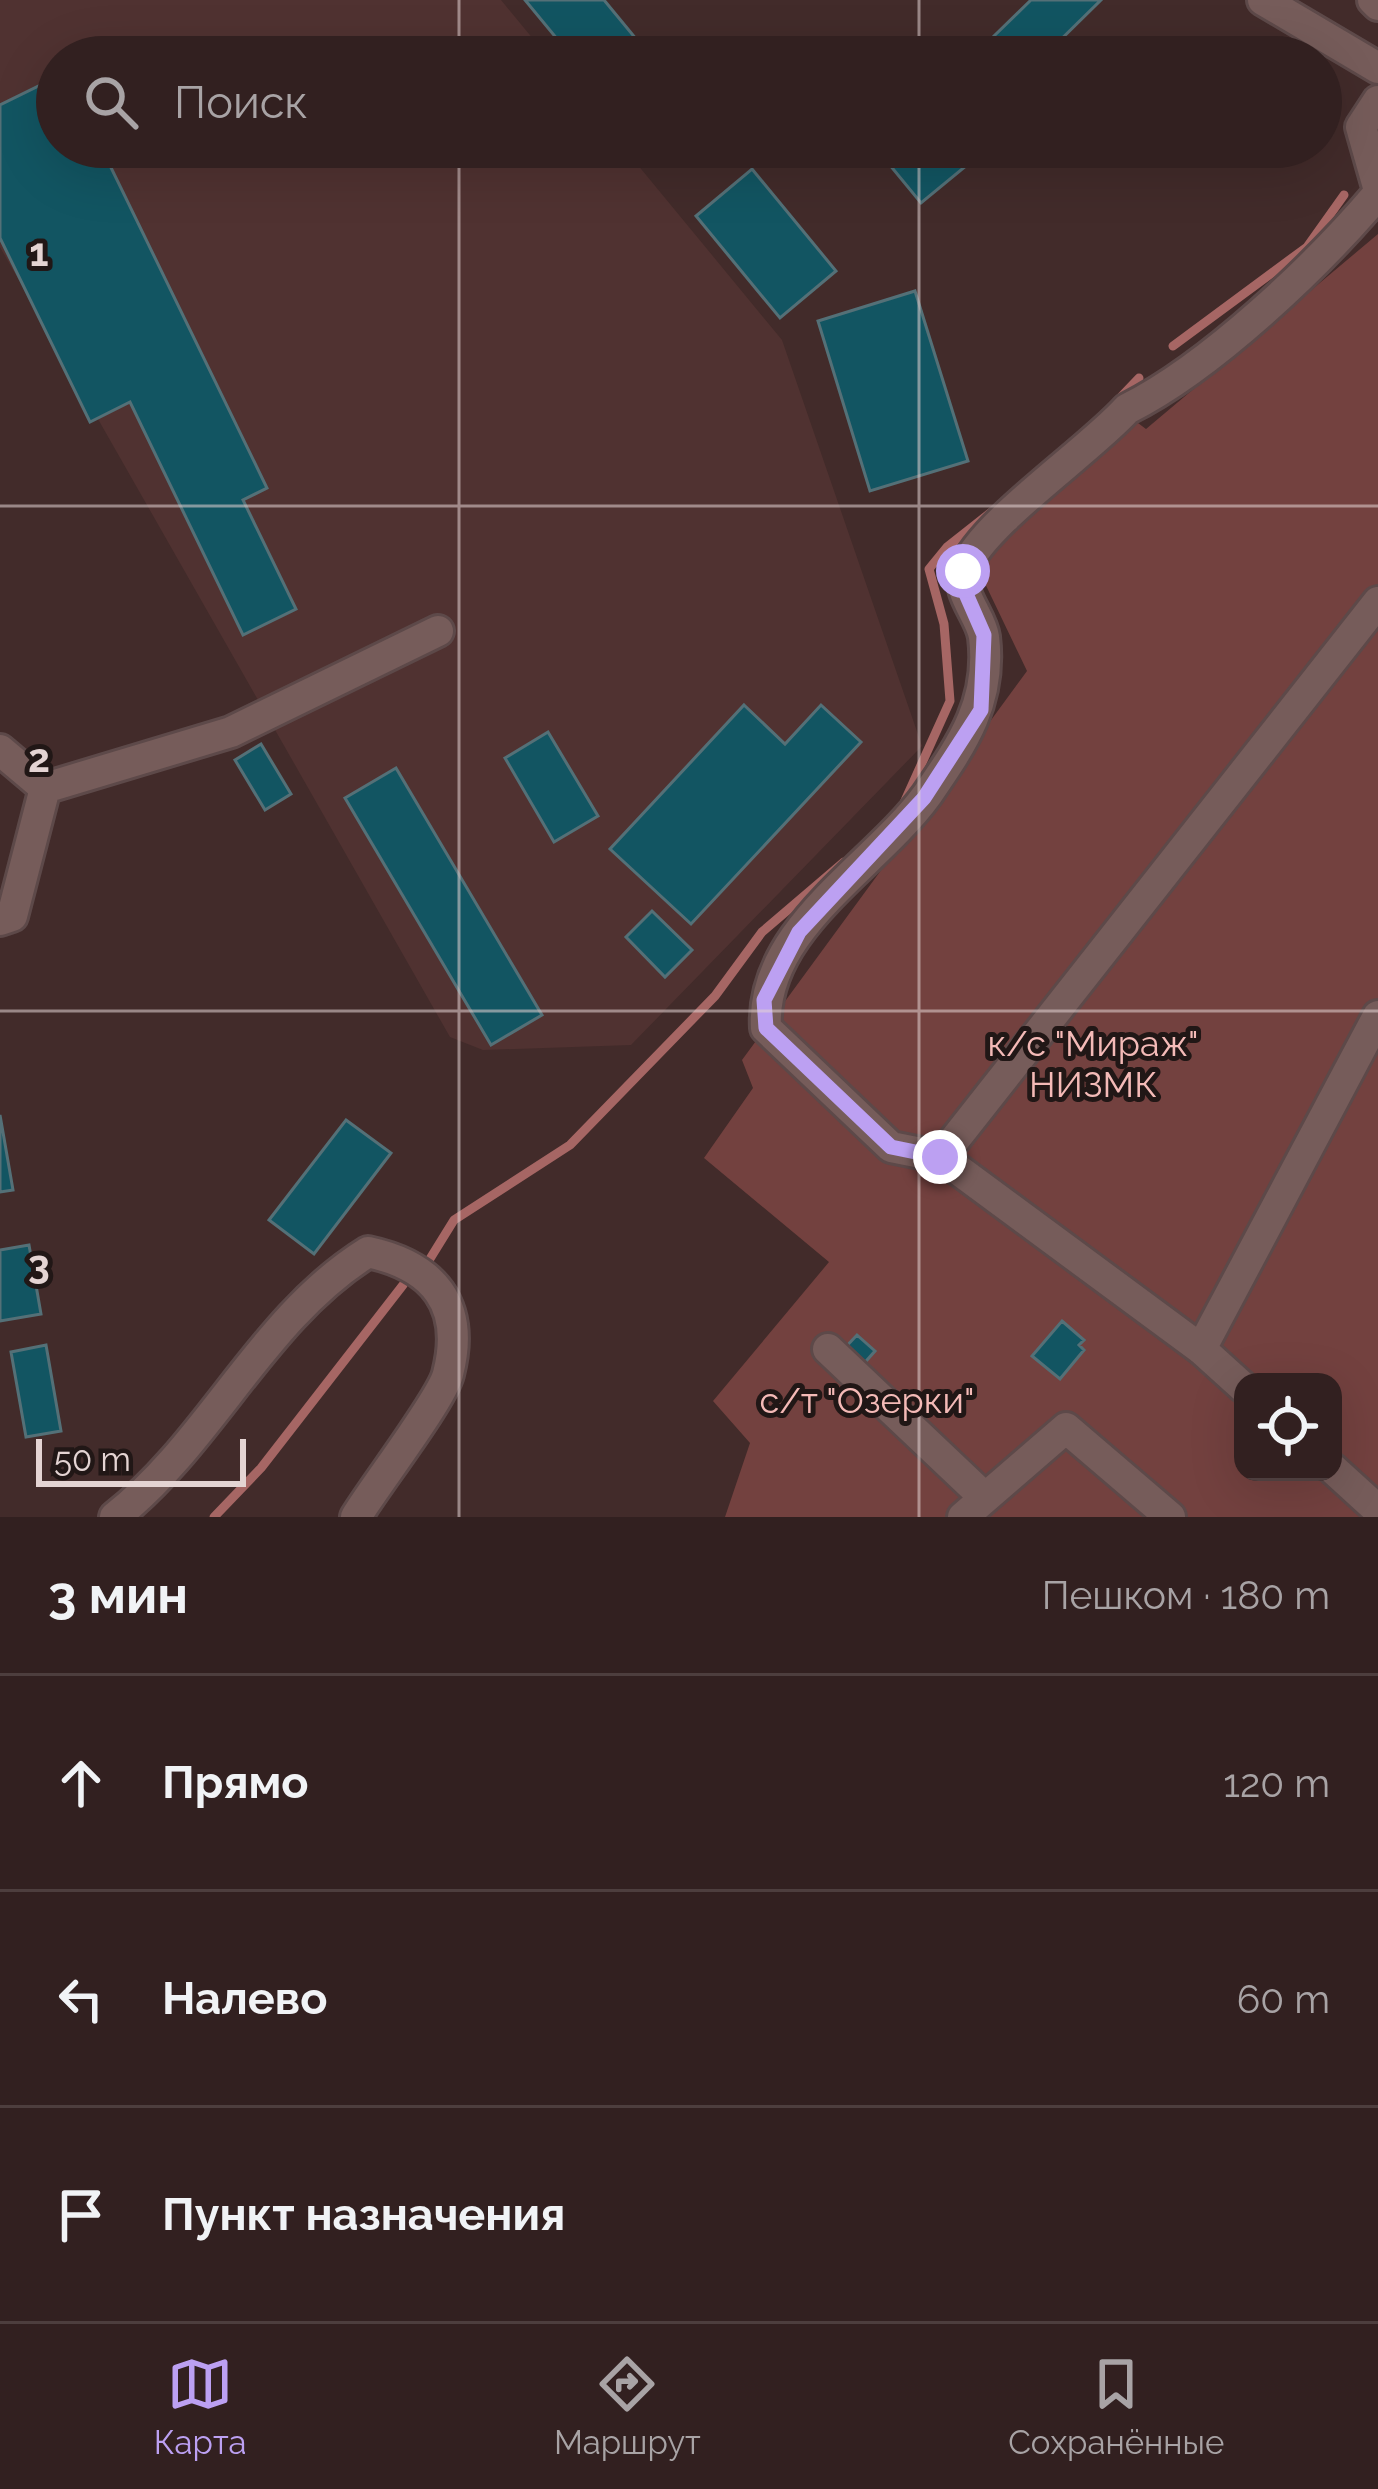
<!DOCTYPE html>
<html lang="ru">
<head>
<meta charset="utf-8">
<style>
	:root { --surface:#322020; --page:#3d2d2d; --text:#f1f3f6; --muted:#a8a3a5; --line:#4d3e3e; --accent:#bca0f2 }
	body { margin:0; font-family:Raleway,sans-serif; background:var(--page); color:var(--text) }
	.controls { position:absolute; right:36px; bottom:36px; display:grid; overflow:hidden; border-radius:24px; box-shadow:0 12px 48px #0002 }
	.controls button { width:108px; height:108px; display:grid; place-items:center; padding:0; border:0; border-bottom:3px solid var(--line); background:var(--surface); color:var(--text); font:60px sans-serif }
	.scale { position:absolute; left:36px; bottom:30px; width:210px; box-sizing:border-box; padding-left:12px; border:6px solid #e4d4d3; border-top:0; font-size:33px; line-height:42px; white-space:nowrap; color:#e4d4d3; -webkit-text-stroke:9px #211716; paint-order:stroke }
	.stop { position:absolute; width:36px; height:36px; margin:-27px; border:9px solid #bca0f2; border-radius:50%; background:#fff }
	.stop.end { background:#bca0f2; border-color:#fff; box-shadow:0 3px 12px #0008 }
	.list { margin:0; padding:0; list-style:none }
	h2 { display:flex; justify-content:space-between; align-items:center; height:156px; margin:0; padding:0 48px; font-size:51px }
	h2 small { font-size:39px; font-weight:400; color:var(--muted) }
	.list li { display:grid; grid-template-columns:78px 1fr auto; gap:36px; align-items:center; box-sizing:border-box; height:216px; padding:0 48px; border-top:3px solid var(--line) }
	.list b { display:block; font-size:45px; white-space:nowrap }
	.list em { font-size:39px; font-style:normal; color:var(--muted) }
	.icon { flex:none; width:66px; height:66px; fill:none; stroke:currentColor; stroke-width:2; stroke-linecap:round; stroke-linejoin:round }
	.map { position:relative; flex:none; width:1378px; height:1517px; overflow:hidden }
	.search { position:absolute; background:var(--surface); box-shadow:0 12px 48px #0002; left:36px; right:36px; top:36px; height:132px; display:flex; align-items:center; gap:30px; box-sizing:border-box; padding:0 42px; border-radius:66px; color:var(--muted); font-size:45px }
	.sheet { height:804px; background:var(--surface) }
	nav { display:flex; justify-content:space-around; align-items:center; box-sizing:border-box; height:168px; border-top:3px solid var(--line); background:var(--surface); font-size:33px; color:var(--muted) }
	nav a { display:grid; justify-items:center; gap:6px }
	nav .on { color:var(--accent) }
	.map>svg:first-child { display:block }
	.built { fill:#503231 }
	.green { fill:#73413f; fill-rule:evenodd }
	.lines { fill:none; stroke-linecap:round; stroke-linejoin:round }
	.stream { stroke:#a66664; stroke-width:9 }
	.building { fill:#125562; stroke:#547077; stroke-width:3 }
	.minor-casing { stroke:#5d4949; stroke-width:36 }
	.minor { stroke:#765c5a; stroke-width:30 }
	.route { stroke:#bca0f2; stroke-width:15 }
	.grid { fill:none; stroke:#e4d4d3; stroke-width:3; stroke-opacity:0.55 }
	.labels { text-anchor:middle; stroke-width:10; stroke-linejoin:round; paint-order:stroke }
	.park-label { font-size:36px; fill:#f4bab7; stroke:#211716 }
	.grid-label { font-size:39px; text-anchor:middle; font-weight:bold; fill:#e4d4d3; stroke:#211716; stroke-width:10; stroke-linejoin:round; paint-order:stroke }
</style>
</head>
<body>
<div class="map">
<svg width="1378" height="1517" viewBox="0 0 1378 1517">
	<rect width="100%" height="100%" fill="#422b2a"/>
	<path class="built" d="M 0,0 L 501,0 L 548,57 L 57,57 L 57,147 L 623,147 L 782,340 L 922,746 L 631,1045 L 483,1050 L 450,1037 L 0,247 Z"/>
	<path class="green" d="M 1378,234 L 1378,1517 L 725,1517 L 750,1443 L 713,1401 L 829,1262 L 704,1158 L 753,1088 L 742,1060 L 1027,671 L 979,571 L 1024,520 L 1134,420 L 1146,429 ZM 1243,1382 L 1333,1382 L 1333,1472 L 1243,1472 Z"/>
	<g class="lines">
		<path class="stream" d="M 1173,346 L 1307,247 L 1344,195
			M 1118,400 L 1139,378
			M 903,805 L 950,701 L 944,624 L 929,569 L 947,547 L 999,506
			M 428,1262 L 454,1220 L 570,1145 L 715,996 L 762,932 L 844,862
			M 214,1517 L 261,1468 L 403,1285"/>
	</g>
	<path class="building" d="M 525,0 L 604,0 L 651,57 L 572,57 Z
		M 1031,0 L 1101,0 L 1043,57 L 1013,57 L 993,37 Z
		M 57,77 L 57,147 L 101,147 L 267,488 L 243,500 L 296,609 L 243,635 L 130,402 L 90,422 L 0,238 L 0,105 Z
		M 875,147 L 989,147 L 921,203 Z
		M 752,169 L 836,271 L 780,318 L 696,216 Z
		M 915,291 L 968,461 L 870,491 L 818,321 Z
		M 744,705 L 785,744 L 821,705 L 861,742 L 691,924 L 610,849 Z
		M 548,732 L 598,816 L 554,842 L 505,758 Z
		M 261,744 L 291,794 L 265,810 L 235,760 Z
		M 396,768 L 542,1015 L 491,1045 L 345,798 Z
		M 652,911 L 692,950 L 665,977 L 626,937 Z
		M 0,1115 L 13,1190 L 0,1192 Z
		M 346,1120 L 391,1153 L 314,1254 L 269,1220 Z
		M 29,1245 L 41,1314 L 0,1321 L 0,1250 Z
		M 1062,1321 L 1084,1340 L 1079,1345 L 1084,1350 L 1060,1379 L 1032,1356 Z
		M 857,1335 L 875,1351 L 859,1369 L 841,1352 Z
		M 46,1345 L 61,1431 L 26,1437 L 11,1352 Z"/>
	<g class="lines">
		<g class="minor-casing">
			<path id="minor" d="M 1263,0 L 1378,68
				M 1373,0 L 1378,5
				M 1378,101 L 1361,127 L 1378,187
				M 1378,194 C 1317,266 1211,367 1127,409 C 1088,452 984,522 965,568 C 955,592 981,615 984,637 C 992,702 962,744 927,795 C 875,867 760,929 766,1028 L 891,1147 L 941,1157 L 1378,602
				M 0,750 L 45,788
				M 45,788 L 231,732 L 438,631
				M 0,920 L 12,916 L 45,788
				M 941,1157 L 1201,1349 L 1243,1387
				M 828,1349 L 982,1495
				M 1201,1349 L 1378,1016
				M 1333,1469 L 1378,1510
				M 115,1517 C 211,1442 262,1318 368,1252 C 433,1266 466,1304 448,1374 C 442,1399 374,1487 356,1517
				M 963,1517 L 1066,1428 L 1170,1517"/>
		</g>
		<use href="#minor" class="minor"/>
	</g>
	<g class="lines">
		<path class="route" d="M 940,1157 L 891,1147 L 766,1028 L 764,1000 L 799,932 L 924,798 L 981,710 L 984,635 L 963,587 L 963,571"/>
	</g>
	<path class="grid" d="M 459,0 L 459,57M 919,0 L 919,57M 459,147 L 459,1517M 919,147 L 919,1517M 0,506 L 1378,506M 0,1011 L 1378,1011"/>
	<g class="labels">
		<g class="park-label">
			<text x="1093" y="1056">к/с "Мираж"<tspan x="1093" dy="41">НИЗМК</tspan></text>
			<text x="867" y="1413">с/т "Озерки"</text>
		</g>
	</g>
	<g class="grid-label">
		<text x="39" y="266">1</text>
		<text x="39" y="772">2</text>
		<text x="39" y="1278">3</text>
	</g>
</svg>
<div class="controls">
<button><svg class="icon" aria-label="locate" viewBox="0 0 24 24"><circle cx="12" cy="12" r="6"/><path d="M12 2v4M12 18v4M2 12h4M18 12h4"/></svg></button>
</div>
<div class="scale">50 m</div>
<div class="stop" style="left:963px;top:571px"></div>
<div class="stop end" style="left:940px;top:1157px"></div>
<div class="search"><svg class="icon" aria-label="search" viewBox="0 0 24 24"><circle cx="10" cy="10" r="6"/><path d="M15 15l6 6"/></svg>Поиск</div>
</div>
<section class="sheet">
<h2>3 мин<small>Пешком · 180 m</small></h2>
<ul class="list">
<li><svg class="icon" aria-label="ahead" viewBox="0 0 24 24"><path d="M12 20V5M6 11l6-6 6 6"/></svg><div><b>Прямо</b></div><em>120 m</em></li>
<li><svg class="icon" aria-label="left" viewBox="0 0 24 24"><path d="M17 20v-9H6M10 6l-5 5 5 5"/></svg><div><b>Налево</b></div><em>60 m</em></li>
<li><svg class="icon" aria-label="arrive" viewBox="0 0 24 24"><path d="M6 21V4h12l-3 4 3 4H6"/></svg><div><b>Пункт назначения</b></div></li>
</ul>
</section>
<nav>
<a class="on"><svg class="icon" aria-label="map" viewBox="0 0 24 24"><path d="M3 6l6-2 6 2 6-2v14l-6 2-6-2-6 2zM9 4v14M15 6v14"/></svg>Карта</a>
<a><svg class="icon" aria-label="directions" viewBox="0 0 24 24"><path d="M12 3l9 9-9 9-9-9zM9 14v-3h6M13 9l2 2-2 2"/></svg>Маршрут</a>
<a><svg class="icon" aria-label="saved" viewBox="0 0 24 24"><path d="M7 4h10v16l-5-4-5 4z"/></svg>Сохранённые</a>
</nav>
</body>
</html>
